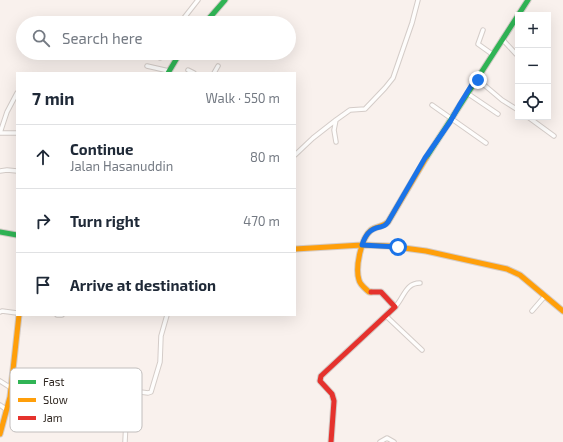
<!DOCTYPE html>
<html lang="en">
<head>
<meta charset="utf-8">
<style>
	:root { --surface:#fff; --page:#f6f6f7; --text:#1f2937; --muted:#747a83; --line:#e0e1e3 }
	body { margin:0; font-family:"Exo 2",sans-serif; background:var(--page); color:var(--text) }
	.controls { position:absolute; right:12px; top:12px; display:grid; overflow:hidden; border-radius:0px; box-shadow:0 4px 16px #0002 }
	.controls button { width:36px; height:36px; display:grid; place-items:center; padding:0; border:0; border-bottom:1px solid var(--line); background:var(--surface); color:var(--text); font:20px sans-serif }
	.stop { position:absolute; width:12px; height:12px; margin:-9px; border:3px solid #1a73e8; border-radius:50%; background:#fff }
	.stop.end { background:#1a73e8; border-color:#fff; box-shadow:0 1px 4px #0008 }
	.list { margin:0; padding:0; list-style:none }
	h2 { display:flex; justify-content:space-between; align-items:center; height:52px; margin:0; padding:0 16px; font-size:17px }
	h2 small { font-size:13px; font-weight:400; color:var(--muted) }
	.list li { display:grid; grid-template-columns:26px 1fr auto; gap:12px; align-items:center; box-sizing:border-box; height:64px; padding:0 16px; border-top:1px solid var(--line) }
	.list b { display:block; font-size:15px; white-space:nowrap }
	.list p { margin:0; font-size:13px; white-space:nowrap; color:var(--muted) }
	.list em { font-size:13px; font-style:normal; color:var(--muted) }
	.icon { flex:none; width:22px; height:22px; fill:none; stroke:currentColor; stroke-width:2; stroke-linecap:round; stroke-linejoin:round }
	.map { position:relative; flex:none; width:563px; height:442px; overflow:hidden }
	.search { position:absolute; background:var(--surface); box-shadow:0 4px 16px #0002; left:16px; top:16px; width:280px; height:44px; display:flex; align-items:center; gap:10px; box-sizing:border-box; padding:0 14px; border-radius:22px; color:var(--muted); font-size:15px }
	.panel { position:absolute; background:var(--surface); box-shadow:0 4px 16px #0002; left:16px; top:72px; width:280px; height:244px; border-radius:0px }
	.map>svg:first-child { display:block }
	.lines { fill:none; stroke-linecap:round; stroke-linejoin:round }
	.street-casing { stroke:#d4ccc8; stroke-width:5.5 }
	.fast-casing { stroke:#d4ccc8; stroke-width:7 }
	.slow-casing { stroke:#d4ccc8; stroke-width:7 }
	.jam-casing { stroke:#d4ccc8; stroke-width:7 }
	.street { stroke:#fefdfc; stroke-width:3.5 }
	.fast { stroke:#30b455; stroke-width:5 }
	.slow { stroke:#ff9f0a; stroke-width:5 }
	.jam { stroke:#e5322d; stroke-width:5 }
	.route { stroke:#1a73e8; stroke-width:5 }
	.key { fill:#fff; stroke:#c1bebd; stroke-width:1 }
	.key-label { font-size:11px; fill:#302822 }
</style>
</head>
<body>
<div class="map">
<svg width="563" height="442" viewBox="0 0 563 442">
	<rect width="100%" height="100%" fill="#f9f1ed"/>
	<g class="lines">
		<g class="street-casing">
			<path id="street" d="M 180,23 L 198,0
				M 483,30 L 478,44 L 492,54
				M 502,39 L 516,54
				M 160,53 L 160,58
				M 147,66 L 169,71
				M 188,70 L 194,73
				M 214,73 L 218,66
				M 476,78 L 502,100 L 518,110
				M 467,93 L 498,114
				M 432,105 L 486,143
				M 528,117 L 554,136
				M 0,133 L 7,112 L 17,93
				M 0,133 L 17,133
				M 336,142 L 334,130 L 336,120 L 350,110 L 365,109 L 385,88 L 393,78 L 412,23 L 418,0
				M 295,155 L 313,138 L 336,120
				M 0,171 L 7,170 L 17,171
				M 395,307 C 404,298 405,283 420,283
				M 532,311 L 545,296
				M 0,312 L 2,311 L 17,313
				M 57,315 L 62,315
				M 386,316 L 422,350
				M 13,375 L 45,388
				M 0,381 L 11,388
				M 0,405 L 7,410
				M 125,442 L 126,421 L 131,393 L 133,391 L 148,393 L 151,392 L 160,362 L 161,336 L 167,315
				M 380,442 L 387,438 L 394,442"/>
		</g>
		<g class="fast-casing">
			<path id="fast" d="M 205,23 L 225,0
				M 168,73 L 180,53
				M 426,158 L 528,0
				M 0,232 L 17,235"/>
		</g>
		<g class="slow-casing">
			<path id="slow" d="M 295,249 L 362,245 L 389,246 L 426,251 L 507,269 L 520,275 L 563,311
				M 371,292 L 369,292 C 366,289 360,285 359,280 C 355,268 361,238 371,230 C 377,226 383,227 388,222 L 426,158
				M 0,434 L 10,397 L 19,315"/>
		</g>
		<g class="jam-casing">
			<path id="jam" d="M 331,442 L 334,401 L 332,394 L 320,381 L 321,376 L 395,307 L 381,292 L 371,292"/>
		</g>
		<use href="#street" class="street"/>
		<use href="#fast" class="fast"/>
		<use href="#slow" class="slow"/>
		<use href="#jam" class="jam"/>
	</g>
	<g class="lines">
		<path class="route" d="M 398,247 L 362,245 C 365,236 369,229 380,227 C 384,226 385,226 388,222 L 425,158 L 450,122 L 460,104 L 476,78 L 478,80"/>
	</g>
	<rect x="10" y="368" width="132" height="64" rx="6" class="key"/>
	<rect x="18" y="380" width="18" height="4" fill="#30b455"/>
	<rect x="18" y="398" width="18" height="4" fill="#ff9f0a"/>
	<rect x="18" y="416" width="18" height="4" fill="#e5322d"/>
	<g class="key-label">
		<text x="43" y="386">Fast</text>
		<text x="43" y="404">Slow</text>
		<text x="43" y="422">Jam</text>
	</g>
</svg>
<div class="controls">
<button>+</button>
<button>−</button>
<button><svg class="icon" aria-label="locate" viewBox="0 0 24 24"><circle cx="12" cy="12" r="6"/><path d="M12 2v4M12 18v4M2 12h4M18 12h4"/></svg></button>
</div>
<div class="stop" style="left:398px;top:247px"></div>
<div class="stop end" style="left:478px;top:80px"></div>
<div class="search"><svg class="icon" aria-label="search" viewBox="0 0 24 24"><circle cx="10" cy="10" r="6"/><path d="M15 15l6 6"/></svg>Search here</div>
<section class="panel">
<h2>7 min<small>Walk · 550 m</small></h2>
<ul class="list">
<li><svg class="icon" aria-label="ahead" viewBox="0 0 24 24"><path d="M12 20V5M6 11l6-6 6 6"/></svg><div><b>Continue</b><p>Jalan Hasanuddin</p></div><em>80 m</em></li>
<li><svg class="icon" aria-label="right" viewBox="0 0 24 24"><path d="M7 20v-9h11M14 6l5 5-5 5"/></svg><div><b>Turn right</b></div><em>470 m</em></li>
<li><svg class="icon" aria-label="arrive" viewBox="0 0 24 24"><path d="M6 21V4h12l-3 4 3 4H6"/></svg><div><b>Arrive at destination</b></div></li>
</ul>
</section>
</div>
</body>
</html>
